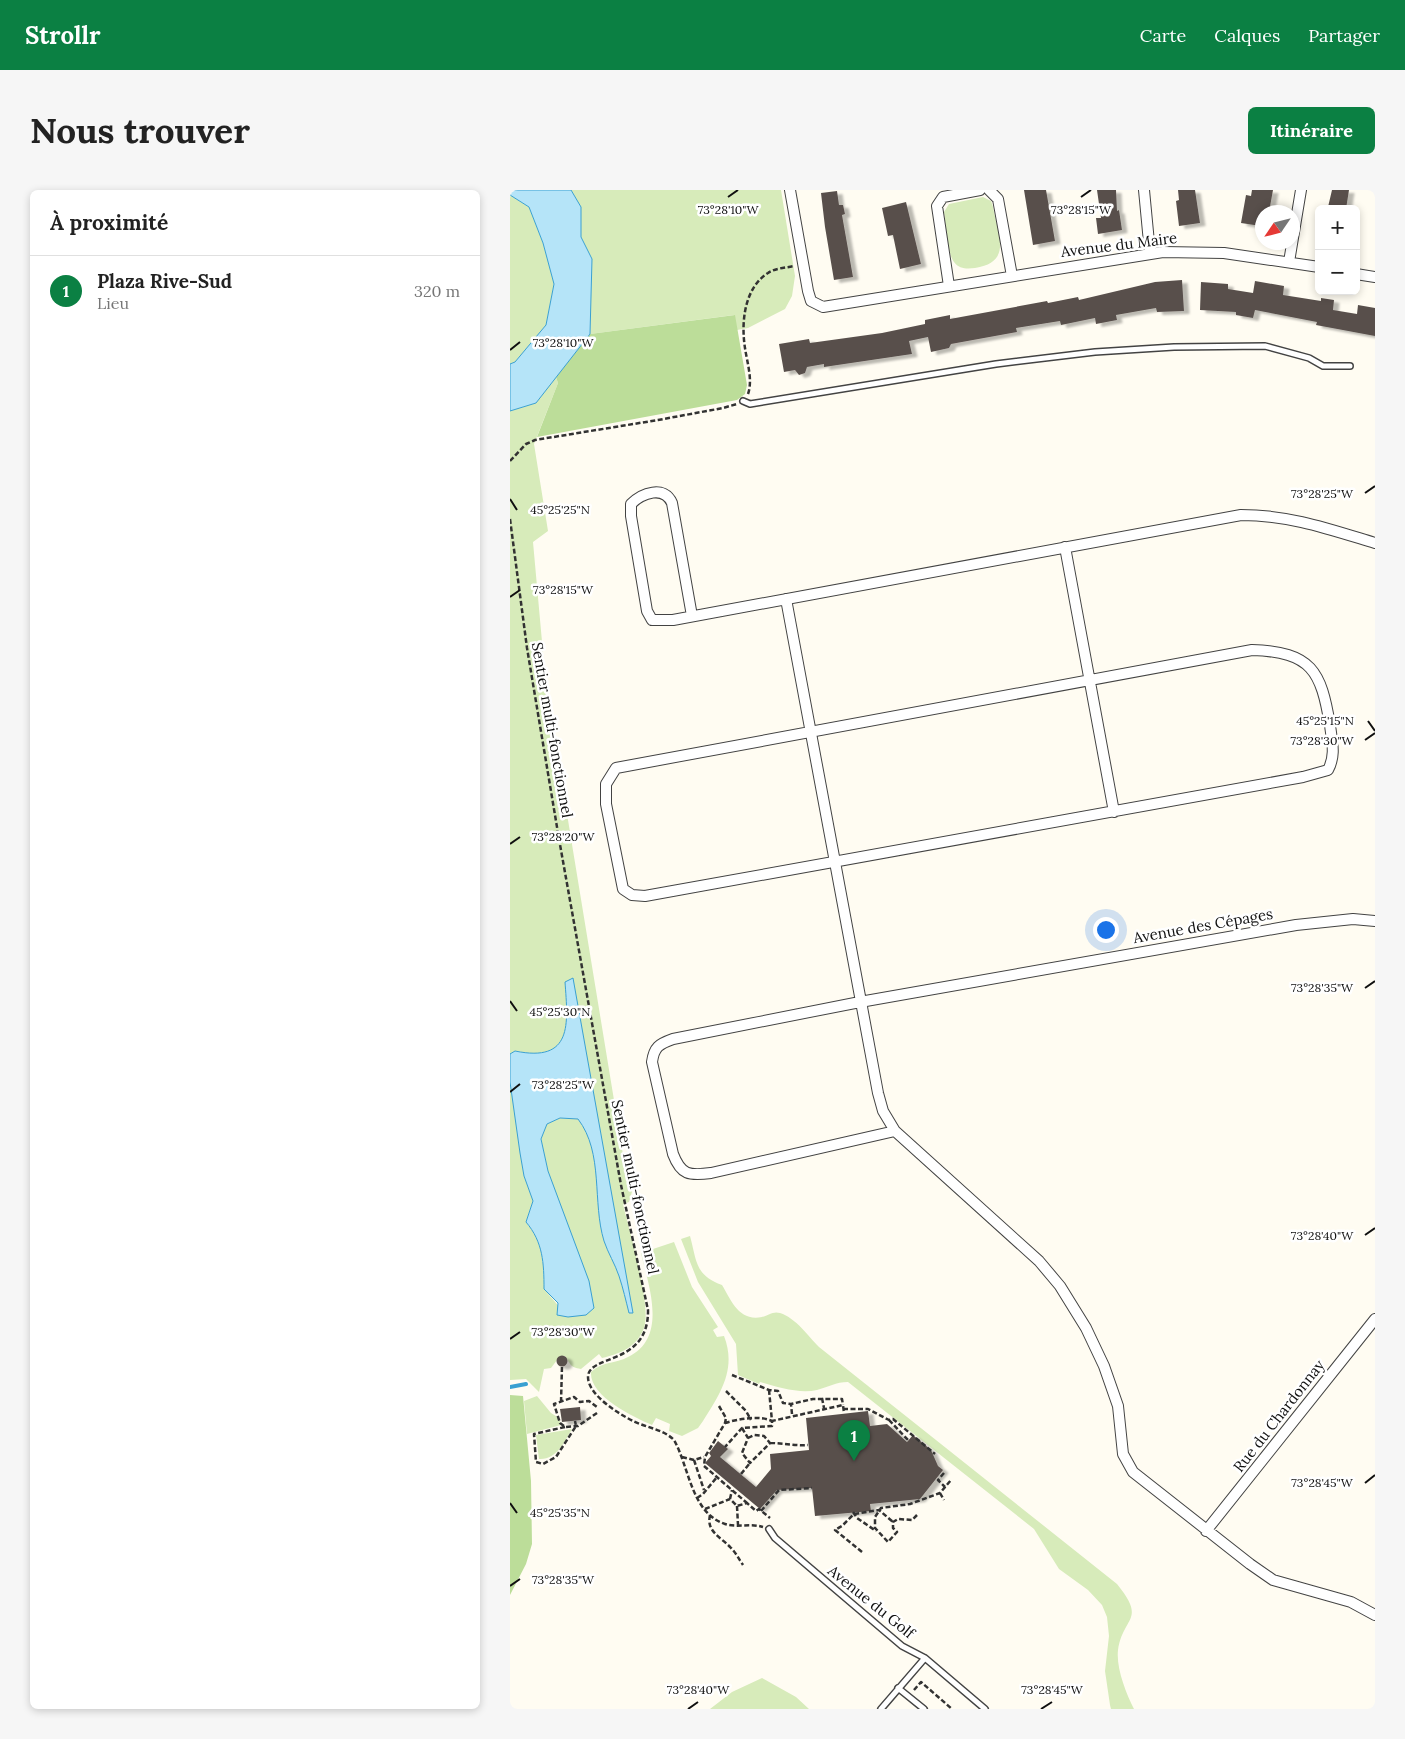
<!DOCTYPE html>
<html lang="fr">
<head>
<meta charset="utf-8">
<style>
	:root { --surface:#fff; --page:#f6f6f6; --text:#222; --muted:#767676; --line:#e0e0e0; --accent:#0b8043 }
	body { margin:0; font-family:Lora,serif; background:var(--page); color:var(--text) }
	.controls { position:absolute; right:15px; top:15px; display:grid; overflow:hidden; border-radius:8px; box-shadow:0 2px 8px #0003 }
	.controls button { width:45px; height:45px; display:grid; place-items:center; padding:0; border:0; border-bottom:1px solid var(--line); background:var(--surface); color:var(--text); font:25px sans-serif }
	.compass { position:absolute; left:745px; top:15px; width:45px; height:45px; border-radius:50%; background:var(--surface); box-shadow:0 2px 8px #0003; rotate:235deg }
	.you { position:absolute; left:595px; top:739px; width:18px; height:18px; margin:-12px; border:4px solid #fff; border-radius:50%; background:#1a73e8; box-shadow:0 0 0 8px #1a73e833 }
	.badge { display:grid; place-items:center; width:32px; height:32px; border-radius:50%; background:var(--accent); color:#fff; font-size:16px; font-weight:700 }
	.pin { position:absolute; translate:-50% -41px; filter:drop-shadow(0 1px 2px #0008) }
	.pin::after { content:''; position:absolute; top:26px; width:18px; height:15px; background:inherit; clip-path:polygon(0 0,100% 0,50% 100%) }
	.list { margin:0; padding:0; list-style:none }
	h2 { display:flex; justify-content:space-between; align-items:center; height:65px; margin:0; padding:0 20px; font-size:21px }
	h2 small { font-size:16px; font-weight:400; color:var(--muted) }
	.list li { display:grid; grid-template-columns:32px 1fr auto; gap:15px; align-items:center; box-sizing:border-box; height:70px; padding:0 20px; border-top:1px solid var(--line) }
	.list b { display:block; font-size:19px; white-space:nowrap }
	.list p { margin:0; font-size:16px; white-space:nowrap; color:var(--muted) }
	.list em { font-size:16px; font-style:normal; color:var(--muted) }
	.map { position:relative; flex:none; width:865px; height:1519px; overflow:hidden; border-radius:8px }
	header { display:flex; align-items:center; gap:30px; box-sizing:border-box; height:70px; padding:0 25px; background:var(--accent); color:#fff }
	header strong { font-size:24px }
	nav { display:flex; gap:28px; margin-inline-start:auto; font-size:18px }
	.intro { display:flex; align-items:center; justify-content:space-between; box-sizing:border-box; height:120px; padding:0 30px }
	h1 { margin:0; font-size:35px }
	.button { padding:12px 22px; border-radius:8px; background:var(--accent); color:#fff; font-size:18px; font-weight:700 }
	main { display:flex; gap:30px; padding:0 30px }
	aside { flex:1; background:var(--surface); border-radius:8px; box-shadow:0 2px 8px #0003 }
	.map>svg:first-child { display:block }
	.green { fill:#d7ebba }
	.forest { fill:#bcdd99 }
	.water { fill:#b5e4f8; stroke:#3aa0d1 }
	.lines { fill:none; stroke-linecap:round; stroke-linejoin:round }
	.stream { stroke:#3aa0d1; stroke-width:4 }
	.building { fill:#59504c; filter:url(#shadow) }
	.lane-casing { stroke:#434343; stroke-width:8 }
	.street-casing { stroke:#434343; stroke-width:12 }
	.path { stroke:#323232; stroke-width:2.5; stroke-dasharray:5 2.5; stroke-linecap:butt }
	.lane { stroke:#fff; stroke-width:5 }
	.street { stroke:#fff; stroke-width:10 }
	.ticks { fill:none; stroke:#101010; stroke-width:2 }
	.labels { text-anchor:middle; stroke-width:5; stroke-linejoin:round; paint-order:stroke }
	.street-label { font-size:15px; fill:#101010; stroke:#fff }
	.ticks-label { font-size:12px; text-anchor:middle; fill:#101010; stroke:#fff; stroke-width:5; stroke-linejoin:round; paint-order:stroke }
</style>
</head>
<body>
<header>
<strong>Strollr</strong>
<nav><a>Carte</a><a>Calques</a><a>Partager</a></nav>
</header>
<div class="intro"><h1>Nous trouver</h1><a class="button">Itinéraire</a></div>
<main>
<aside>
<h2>À proximité<small></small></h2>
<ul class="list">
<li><span class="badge">1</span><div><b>Plaza Rive-Sud</b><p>Lieu</p></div><em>320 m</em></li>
</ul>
</aside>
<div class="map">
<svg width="865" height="1519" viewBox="0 0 865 1519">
	<defs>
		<filter id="shadow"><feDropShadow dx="5.5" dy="3" stdDeviation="1" flood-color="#0004"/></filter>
	</defs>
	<rect width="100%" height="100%" fill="#fffcf2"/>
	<path class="green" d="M 61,0 L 271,0 L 285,86 L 282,106 L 275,119 L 238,138 L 227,140 L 224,125 L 80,144 L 82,69 L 71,47 L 71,17 Z
		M 0,5 L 19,17 L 33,53 L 44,93 L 36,135 L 5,172 L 0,174 Z
		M 473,7 L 481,11 L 483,17 C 488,45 503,72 465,78 C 457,79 449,79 444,72 C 437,63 436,35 434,22 L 439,14 Z
		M 46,187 L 48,193 L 24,254 L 38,341 L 23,352 L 36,496 L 114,971 L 119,989 L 124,995 L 119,1012 L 113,1014 C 119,1040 142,1116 134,1138 C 127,1157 110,1164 92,1168 L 89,1164 L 71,1179 C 59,1177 61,1174 55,1166 L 50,1166 L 41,1178 L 34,1179 L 29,1202 L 16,1189 L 0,1190 L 0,892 L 14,986 L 23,1011 L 16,1032 C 33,1052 34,1073 34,1099 L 58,1127 L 38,981 L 31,949 L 37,934 L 50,928 L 68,929 C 94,963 82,1012 94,1051 C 98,1063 105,1074 109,1086 C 113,1098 116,1111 119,1123 L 55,793 C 58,834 63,873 6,861 L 0,864 L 0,221 L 26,213 Z
		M 180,1046 C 187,1072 185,1085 212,1095 C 221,1110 229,1132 252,1127 C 259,1125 263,1121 270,1123 C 286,1128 298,1146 309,1157 L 607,1394 C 637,1431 613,1426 608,1460 C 606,1478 616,1503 624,1519 L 601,1519 L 600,1515 L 595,1481 L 599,1446 L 597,1427 L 592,1415 L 578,1400 L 549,1379 L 524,1339 L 338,1192 C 326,1192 318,1197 307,1200 C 289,1204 267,1197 250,1192 L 249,1194 L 228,1185 L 226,1154 L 188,1092 L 171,1049 Z
		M 164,1052 L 182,1097 L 208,1137 L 203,1140 L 207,1147 L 214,1146 C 227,1179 210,1204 193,1231 L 188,1238 L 172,1246 L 159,1241 L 160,1234 L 146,1228 L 142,1235 C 123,1227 79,1206 81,1182 C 93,1171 105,1174 118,1167 C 158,1148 139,1097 131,1063 Z
		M 27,1206 L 41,1223 L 49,1228 L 51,1235 L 17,1244 L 14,1211 Z
		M 62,1239 C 54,1252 47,1270 29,1269 L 26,1245 Z
		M 252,1488 L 286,1507 L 299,1519 L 200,1519 L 222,1502 Z"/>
	<path class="forest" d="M 225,125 L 237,195 L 235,204 L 227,210 L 27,247 L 48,193 L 46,187 L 80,144 Z
		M 0,1205 L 13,1206 L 21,1291 L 22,1354 L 16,1374 L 0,1405 Z"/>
	<path class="water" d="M 0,0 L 61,0 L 71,17 L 71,47 L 82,69 L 80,144 L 26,213 L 0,221 L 0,174 L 5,172 L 36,135 L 44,94 L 33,53 L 19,17 L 0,5 Z
		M 63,788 L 123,1123 L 119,1123 C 116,1111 113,1098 109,1086 C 105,1074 98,1063 94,1051 C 82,1012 94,963 68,929 L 50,928 L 37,934 L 31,949 L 38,981 L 79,1091 L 84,1118 L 76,1125 L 58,1127 L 47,1125 L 48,1113 L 34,1099 C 34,1073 33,1052 16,1032 L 23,1011 L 14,986 L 10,963 L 0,892 L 0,864 L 5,861 C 63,873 58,834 55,792 Z"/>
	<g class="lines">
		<path class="stream" d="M 0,1197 L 16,1194"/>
	</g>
	<path class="building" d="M 514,0 L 536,0 L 545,51 L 523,55 Z
		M 587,0 L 606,0 L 607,21 L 609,20 L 612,40 L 588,44 L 586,28 L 591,28 Z
		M 668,0 L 685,0 L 690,33 L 669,36 L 666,11 L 669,10 Z
		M 742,0 L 763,0 L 759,22 L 752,22 L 751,36 L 731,33 L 736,5 L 741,6 Z
		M 822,0 L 839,0 L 836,19 L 818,17 Z
		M 327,1 L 329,15 L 333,15 L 335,24 L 332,25 L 343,87 L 324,90 L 315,37 L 311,3 Z
		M 396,12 L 411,74 L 390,79 L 383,45 L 378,46 L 372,18 Z
		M 672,90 L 674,121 L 647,122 L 646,118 L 606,125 L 607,130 L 586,134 L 585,128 L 551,135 L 550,131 L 506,138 L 507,142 L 441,154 L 439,158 L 421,162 L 418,147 L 399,151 L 402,164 L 314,177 L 314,174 L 297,177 L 295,183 L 289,185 L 285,180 L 274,182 L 269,154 L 299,149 L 300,153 L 372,143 L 415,134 L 415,130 L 440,125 L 440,129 L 537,111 L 538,113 L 568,107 L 569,110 L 645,92 Z
		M 745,91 L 774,96 L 773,105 L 811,111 L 811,108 L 824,110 L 823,120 L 847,124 L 848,115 L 865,118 L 865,146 L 806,135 L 807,132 L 745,120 L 743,128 L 726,125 L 726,122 L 690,120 L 691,92 L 718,94 L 718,99 L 743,103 Z
		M46.5 1171a5.5 5.5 0 1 1 11 0a5.5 5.5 0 1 1-11 0Z
		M 70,1217 L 71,1230 L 52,1232 L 50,1219 Z
		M 358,1221 L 360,1236 L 377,1234 L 397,1252 L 403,1245 L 421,1260 L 428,1276 L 433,1280 L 410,1309 L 360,1314 L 361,1321 L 305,1326 L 302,1298 L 267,1300 L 250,1319 L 195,1273 L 201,1266 L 199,1263 L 208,1251 L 218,1259 L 210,1267 L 246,1297 L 261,1279 L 260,1264 L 299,1260 L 296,1228 Z"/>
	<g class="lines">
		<g class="lane-casing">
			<path id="lane" d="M 233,211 L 240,214 L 486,174 L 585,162 L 664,157 L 755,156 L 799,168 L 813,176 L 840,176
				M 259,1339 L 265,1348 L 392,1456 L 415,1468 L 475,1519
				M 388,1498 L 414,1519
				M 371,1519 L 415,1468"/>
		</g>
		<g class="street-casing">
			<path id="street" d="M 280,0 L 298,101 L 301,111 L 313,117 L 653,62 L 714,63 L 809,77
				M 479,0 L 488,9 L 502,86
				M 634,0 L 640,63
				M 779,72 L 791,0
				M 846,84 L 865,87
				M 439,96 L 427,16 L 433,7 L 470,0
				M 555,357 L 604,622
				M 276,409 L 368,903 L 373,921 L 385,941 L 529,1071 L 550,1096 L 576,1138 L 594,1176 L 608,1216 L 613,1264 L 623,1282 L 740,1374 L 763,1390 L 841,1412 L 865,1425
				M 182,426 L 162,313 C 154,295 132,303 121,314 L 121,326 L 137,421 L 142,430 L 163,430 L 731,325 C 780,325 819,339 865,353
				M 742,460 C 802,462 811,481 820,535 C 822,552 826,565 818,580 L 793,587 L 135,706 L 122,705 L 113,699 L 96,614 L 96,594 L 106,578 Z
				M 385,941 L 201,983 C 179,986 171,985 163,964 L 142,872 C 144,857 149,854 163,849 L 350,812 L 786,735 L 843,729 L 865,731
				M 696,1341 L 865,1129"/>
		</g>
		<path class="path" d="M 238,204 C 243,190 237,172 235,158 C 231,133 234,98 258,83 C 265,78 275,78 284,76
			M 0,271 L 16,254 L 25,250 L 148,230 L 213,218 L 227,214
			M 0,329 L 17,458 L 49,649 L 111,995 L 138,1120 C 139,1176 78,1164 78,1187 C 78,1205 109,1224 123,1231 C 137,1238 153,1239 164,1250 C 179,1276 181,1323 215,1334 C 227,1338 240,1333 253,1337
			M 222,1185 L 259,1200 L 268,1201 L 273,1213 L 281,1214
			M 259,1200 L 262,1231 L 333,1215 L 334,1223
			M 216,1201 L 236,1221 L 241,1230
			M 312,1208 L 314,1218
			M 51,1212 L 52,1176
			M 209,1216 L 216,1228 L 215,1233 L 195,1267 L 194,1276 L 237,1313
			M 333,1219 L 358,1219 L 379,1230 L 383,1229 L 425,1264
			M 87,1223 L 68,1236 L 55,1237 L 50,1233 L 44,1214 L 64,1207 L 70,1212 L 79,1211 L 87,1217
			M 282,1224 L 281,1214 L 303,1209 L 332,1209 L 333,1215
			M 379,1230 L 398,1250
			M 215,1233 C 228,1229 249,1225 262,1231 L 262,1236 L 232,1238 L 215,1257
			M 55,1237 L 24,1244 L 26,1272 L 33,1274 L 46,1267 L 66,1236 L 65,1231
			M 232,1238 L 238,1248 L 232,1263 L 240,1273 L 260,1253 L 254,1246 L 244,1245 L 238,1248
			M 260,1253 C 274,1253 285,1256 298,1255
			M 172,1267 L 184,1270 L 194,1267
			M 184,1270 L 194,1300
			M 434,1283 L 428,1290 L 435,1297
			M 231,1284 L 240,1273
			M 430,1303 L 434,1310
			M 187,1308 L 193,1304 L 207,1287
			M 220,1309 L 222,1300
			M 227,1316 L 228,1335
			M 195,1319 L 220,1309 L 227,1316 L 237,1313 L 246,1321 L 249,1319 L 260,1328
			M 251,1321 L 269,1300 L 302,1298
			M 343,1322 L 347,1328 L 366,1341
			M 200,1325 C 196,1342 211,1347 221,1358 C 226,1363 229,1369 233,1375
			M 407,1325 L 402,1330 L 388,1329 L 383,1332 L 383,1338 L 387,1342 L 378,1352 L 365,1338 L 365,1327 L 371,1318 L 400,1314 L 430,1303 L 441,1290
			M 352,1362 L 325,1340 L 332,1336 L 344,1324 L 369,1320 L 383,1332
			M 404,1500 L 411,1492 L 442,1519"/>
		<use href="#lane" class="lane"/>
		<use href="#street" class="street"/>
	</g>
	<path class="ticks" d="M 218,7 L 228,0M 571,7 L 581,0M 0,160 L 10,152M 855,303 L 865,296M 0,309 L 7,320M 0,407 L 10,400M 858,531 L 865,541M 855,550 L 865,543M 0,654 L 10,647M 855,798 L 865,791M 0,811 L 7,821M 0,902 L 10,894M 855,1045 L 865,1038M 0,1149 L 10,1142M 855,1293 L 865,1285M 0,1313 L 7,1323M 0,1396 L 10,1389M 178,1519 L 188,1512M 531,1519 L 542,1512"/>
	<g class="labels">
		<g class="street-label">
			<text transform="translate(609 55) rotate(-7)" y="5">Avenue du Maire</text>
			<text transform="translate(42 540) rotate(80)" y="5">Sentier multi-fonctionnel</text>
			<text transform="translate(693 736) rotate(-10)" y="5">Avenue des Cépages</text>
			<text transform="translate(125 997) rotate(78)" y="5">Sentier multi-fonctionnel</text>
			<text transform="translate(769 1226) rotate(-52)" y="5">Rue du Chardonnay</text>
			<text transform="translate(361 1412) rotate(39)" y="5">Avenue du Golf</text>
		</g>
	</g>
	<g class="ticks-label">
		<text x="218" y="24">73°28'10"W</text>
		<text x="571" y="24">73°28'15"W</text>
		<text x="53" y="157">73°28'10"W</text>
		<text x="812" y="308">73°28'25"W</text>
		<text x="50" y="324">45°25'25"N</text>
		<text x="53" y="404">73°28'15"W</text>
		<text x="815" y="535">45°25'15"N</text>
		<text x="812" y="555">73°28'30"W</text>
		<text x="53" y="651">73°28'20"W</text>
		<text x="812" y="802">73°28'35"W</text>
		<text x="50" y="826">45°25'30"N</text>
		<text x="53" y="899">73°28'25"W</text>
		<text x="812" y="1050">73°28'40"W</text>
		<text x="53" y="1146">73°28'30"W</text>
		<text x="812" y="1297">73°28'45"W</text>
		<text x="50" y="1327">45°25'35"N</text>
		<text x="53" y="1394">73°28'35"W</text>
		<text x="188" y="1504">73°28'40"W</text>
		<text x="542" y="1504">73°28'45"W</text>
	</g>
</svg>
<div class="controls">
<button>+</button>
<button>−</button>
</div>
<svg class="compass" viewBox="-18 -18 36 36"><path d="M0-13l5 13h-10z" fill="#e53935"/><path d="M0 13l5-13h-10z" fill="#767676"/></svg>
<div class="you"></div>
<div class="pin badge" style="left:344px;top:1271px">1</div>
</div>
</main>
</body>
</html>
